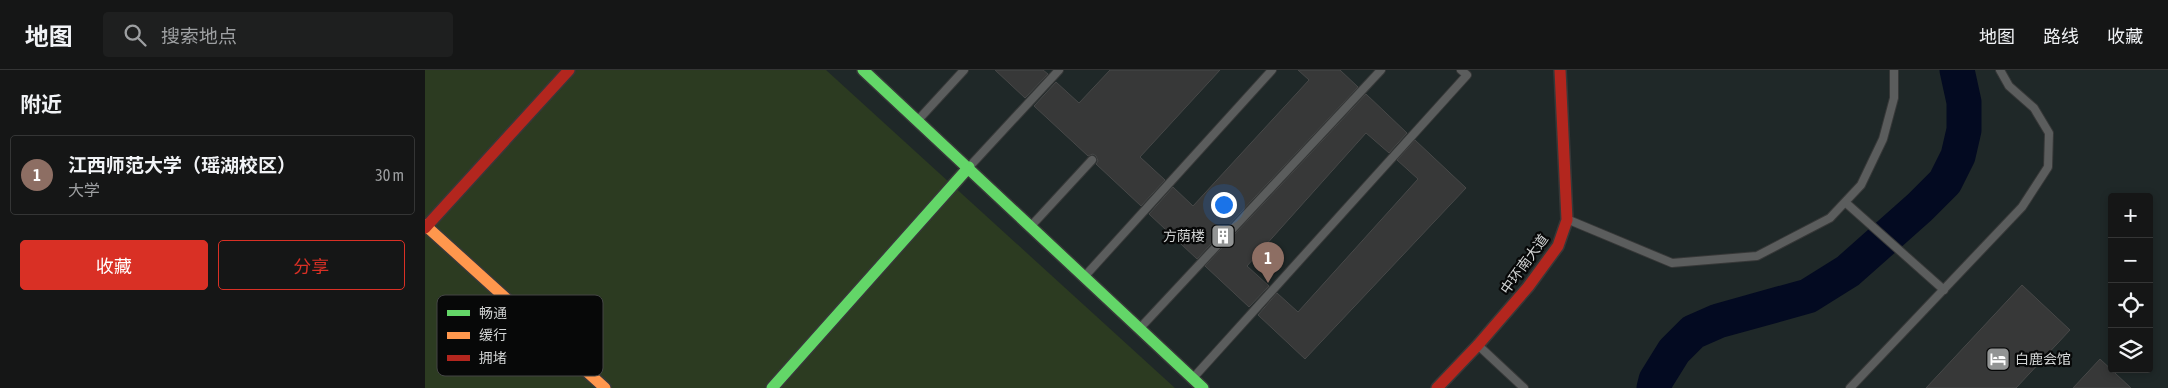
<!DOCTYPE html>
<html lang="zh">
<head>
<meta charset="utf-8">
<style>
	:root { --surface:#151616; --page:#1e1f1f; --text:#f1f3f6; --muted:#9d9fa1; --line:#343535; --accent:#d93025 }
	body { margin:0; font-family:"Asap Condensed","Noto Sans SC",sans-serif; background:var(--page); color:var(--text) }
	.controls { position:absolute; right:15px; bottom:15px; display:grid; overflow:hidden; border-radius:5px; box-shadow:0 2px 8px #0003 }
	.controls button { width:45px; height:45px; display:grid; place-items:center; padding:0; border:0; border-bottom:1px solid var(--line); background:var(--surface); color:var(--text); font:25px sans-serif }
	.you { position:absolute; left:798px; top:134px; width:18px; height:18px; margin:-12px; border:4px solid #fff; border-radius:50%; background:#1a73e8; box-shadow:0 0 0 8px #1a73e833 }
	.badge { display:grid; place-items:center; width:32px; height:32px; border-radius:50%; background:var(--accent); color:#fff; font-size:16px; font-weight:700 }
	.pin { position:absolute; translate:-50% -41px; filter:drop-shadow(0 1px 2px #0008) }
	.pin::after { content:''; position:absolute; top:26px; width:18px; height:15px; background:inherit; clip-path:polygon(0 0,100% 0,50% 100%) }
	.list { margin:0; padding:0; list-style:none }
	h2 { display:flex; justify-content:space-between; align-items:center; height:65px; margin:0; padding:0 20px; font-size:21px }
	h2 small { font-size:16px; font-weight:400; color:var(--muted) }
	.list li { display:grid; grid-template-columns:32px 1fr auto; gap:15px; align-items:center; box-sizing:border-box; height:80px; margin:0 10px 10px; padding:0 10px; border:1px solid var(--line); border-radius:5px }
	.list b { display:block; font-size:19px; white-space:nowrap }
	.list p { margin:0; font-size:16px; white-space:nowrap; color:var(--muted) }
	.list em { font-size:16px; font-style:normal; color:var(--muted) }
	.actions { display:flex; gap:10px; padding:15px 20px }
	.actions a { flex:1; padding:11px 0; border:1px solid var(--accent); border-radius:5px; text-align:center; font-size:18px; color:var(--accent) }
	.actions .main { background:var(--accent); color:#fff }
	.icon { flex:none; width:28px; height:28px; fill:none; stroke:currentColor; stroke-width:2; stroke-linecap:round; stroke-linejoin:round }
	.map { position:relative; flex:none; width:1743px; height:318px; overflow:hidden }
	header { display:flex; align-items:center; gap:30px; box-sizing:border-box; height:70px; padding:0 25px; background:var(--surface); border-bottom:1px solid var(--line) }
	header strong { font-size:24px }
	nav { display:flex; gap:28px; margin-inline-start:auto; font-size:18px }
	.search { width:350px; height:45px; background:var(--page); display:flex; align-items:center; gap:12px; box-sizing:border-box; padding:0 18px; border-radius:5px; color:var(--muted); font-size:19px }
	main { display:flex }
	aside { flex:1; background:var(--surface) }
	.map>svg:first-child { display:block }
	.built { fill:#1f2828; fill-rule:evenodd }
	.green { fill:#2c3b21 }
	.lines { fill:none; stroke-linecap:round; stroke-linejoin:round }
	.river { stroke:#030a21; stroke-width:35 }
	.building { fill:#373838; stroke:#474848 }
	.lane-casing { stroke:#373838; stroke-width:10 }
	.fast-casing { stroke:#373838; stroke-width:14 }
	.slow-casing { stroke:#373838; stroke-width:14 }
	.jam-casing { stroke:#373838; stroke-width:14 }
	.lane { stroke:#5b5d5d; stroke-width:8 }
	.fast { stroke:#63d668; stroke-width:11 }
	.slow { stroke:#ff974d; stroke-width:11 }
	.jam { stroke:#b3261e; stroke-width:11 }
	.labels { text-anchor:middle; stroke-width:4.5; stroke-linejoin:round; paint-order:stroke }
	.poi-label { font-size:14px; fill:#d2d4d4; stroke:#070808; text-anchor:end }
	.street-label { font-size:14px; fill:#d2d4d4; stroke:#070808 }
	.key { fill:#070808; stroke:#444545; stroke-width:1 }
	.key-label { font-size:14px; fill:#d2d4d4 }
</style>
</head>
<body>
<header>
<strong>地图</strong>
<div class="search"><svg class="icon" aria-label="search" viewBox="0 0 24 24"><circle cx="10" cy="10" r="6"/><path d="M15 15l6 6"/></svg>搜索地点</div>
<nav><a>地图</a><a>路线</a><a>收藏</a></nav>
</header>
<main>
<aside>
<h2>附近<small></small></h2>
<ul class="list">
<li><span class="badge" style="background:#8d6e63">1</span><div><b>江西师范大学（瑶湖校区）</b><p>大学</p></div><em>30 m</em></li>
</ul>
<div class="actions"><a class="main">收藏</a><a>分享</a></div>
</aside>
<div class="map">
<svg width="1743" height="318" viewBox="0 0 1743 318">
	<rect width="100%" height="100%" fill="#1c1d1d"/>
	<path class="built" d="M 0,0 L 1743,0 L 1743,318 L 0,318 ZM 1687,127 L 1724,127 L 1724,299 L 1687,299 Z"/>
	<path class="green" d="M 0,0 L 401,0 L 750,318 L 0,318 Z"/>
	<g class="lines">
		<path class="river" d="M 1229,318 L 1231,310 L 1249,281 L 1268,262 L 1293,251 L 1383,226 L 1423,201 L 1495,137 L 1520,112 L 1533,86 L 1539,60 L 1539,32 L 1532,0"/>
	</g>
	<path class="building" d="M 570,0 L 618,0 L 623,4 L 600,28 Z
		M 685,0 L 795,0 L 715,87 L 740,110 L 716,136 L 671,94 L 673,91 L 671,86 L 668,84 L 663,86 L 609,36 L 631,12 L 654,33 Z
		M 873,0 L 915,0 L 933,17 L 772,189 L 724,144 L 748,117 L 768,136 L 884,10 Z
		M 941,24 L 982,63 L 964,83 L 941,63 L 822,196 L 844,216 L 824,237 L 780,196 Z
		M 990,70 L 1041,118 L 880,289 L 833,245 L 852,223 L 873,242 L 993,109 L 972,90 Z
		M 1597,215 L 1645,260 L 1591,318 L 1501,318 Z
		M 1675,289 L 1706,318 L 1648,318 Z"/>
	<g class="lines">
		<g class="lane-casing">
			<path id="lane" d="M 494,49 L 539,0
				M 545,96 L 634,0
				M 1420,132 L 1519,220
				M 1144,150 L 1247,193 L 1332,186 L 1405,148 L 1436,115 L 1458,69 L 1469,28 L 1469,0
				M 607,155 L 667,90
				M 660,206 L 847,0
				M 716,257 L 956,0
				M 1055,277 L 1099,318
				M 769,307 L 1042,5 L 1036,0
				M 1425,318 L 1597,137 L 1623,97 L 1624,63 L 1609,38 L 1584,16 L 1575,0"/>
		</g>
		<g class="fast-casing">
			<path id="fast" d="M 438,0 L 778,318
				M 347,318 L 544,97"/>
		</g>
		<g class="slow-casing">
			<path id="slow" d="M 0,155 L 180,318"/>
		</g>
		<g class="jam-casing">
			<path id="jam" d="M 0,158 L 144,0
				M 1012,318 L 1053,275 L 1103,217 L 1133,176 L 1142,150 L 1135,0"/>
		</g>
		<use href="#lane" class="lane"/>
		<use href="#fast" class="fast"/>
		<use href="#slow" class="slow"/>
		<use href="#jam" class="jam"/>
	</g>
	<defs>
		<g id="building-square" transform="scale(1.25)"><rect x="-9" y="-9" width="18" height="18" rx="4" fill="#929494" stroke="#070808"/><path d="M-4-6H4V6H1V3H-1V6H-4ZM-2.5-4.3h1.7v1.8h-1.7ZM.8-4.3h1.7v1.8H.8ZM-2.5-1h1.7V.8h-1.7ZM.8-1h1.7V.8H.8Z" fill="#fff"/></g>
		<g id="hotel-square" transform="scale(1.25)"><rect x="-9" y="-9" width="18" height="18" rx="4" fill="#929494" stroke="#070808"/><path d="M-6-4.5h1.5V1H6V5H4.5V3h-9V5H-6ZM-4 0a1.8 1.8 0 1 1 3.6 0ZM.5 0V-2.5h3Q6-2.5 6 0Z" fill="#fff"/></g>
	</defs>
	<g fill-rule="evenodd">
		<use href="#building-square" x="798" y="166"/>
		<use href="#hotel-square" x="1573" y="289"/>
	</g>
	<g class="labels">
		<g class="poi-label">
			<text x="780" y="171">方荫楼</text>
			<text x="1590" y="294" text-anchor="start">白鹿会馆</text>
		</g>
		<g class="street-label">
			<text transform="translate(1099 194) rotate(-54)" y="5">中环南大道</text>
		</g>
	</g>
	<rect x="12" y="225" width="166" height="81" rx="8" class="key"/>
	<rect x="22" y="240" width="23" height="6" fill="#63d668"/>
	<rect x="22" y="262" width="23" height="7" fill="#ff974d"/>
	<rect x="22" y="285" width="23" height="6" fill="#b3261e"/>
	<g class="key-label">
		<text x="54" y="248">畅通</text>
		<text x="54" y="270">缓行</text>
		<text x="54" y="293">拥堵</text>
	</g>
</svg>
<div class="controls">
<button>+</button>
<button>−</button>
<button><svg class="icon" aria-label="locate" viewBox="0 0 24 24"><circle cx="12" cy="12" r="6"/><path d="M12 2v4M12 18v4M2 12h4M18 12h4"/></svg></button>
<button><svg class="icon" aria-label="layers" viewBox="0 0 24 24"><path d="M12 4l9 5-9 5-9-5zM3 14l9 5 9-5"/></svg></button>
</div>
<div class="you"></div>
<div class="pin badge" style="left:843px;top:213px;background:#8d6e63">1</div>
</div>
</main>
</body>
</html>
